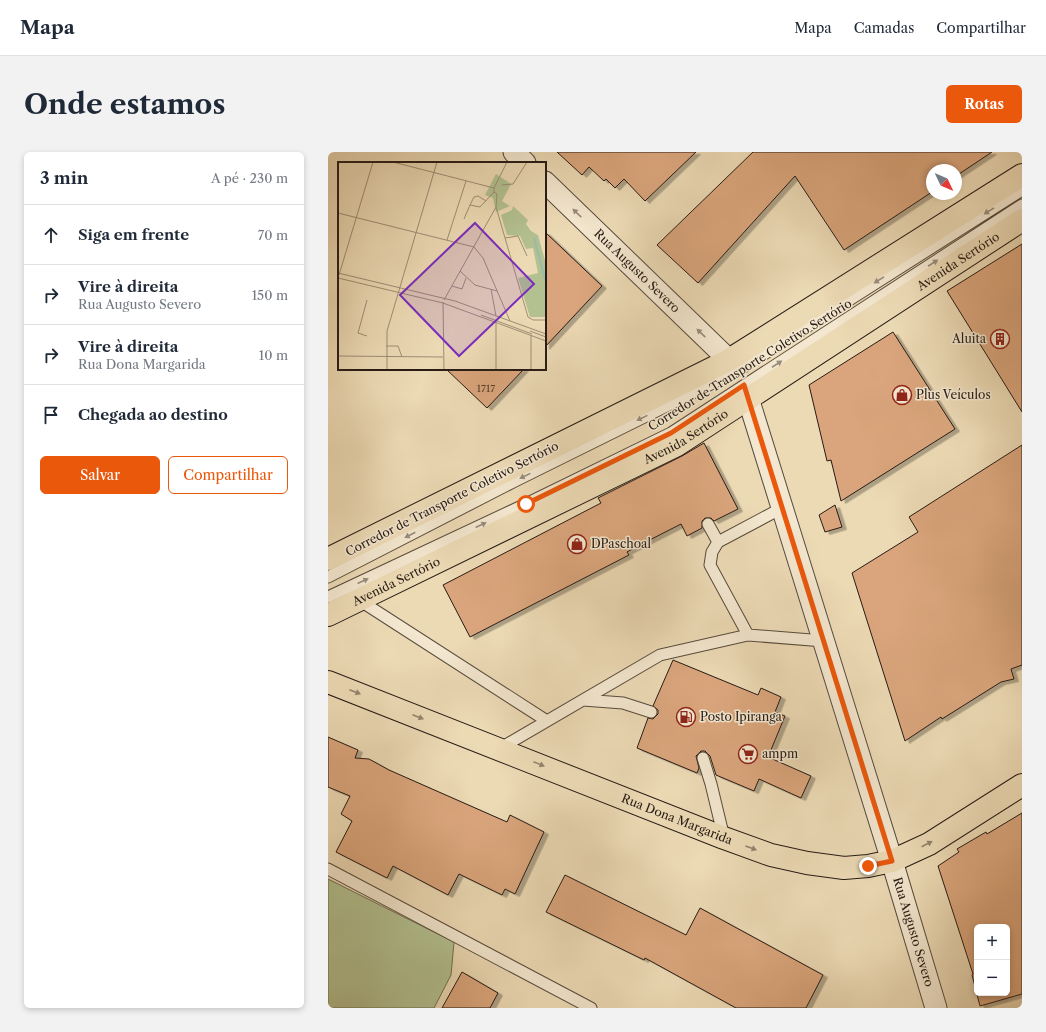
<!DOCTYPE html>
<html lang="pt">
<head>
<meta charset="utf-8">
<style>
	:root { --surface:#fff; --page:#f2f2f3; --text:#1f2937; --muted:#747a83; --line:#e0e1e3; --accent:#ea580c }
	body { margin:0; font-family:"Libre Caslon Text",serif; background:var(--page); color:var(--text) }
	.controls { position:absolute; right:12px; bottom:12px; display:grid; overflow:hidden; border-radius:6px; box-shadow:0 2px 6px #0003 }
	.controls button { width:36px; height:36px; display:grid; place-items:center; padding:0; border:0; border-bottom:1px solid var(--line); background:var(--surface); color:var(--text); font:20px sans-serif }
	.compass { position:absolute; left:598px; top:12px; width:36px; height:36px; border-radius:50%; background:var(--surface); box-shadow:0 2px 6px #0003; rotate:134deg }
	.stop { position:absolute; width:12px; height:12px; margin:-9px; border:3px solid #ea580c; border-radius:50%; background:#fff }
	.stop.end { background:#ea580c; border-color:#fff; box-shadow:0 1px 4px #0008 }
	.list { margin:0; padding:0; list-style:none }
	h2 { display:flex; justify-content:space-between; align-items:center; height:52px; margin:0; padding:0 16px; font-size:17px }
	h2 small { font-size:13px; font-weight:400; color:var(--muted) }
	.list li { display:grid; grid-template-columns:26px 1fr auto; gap:12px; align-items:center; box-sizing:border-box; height:60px; padding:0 16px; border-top:1px solid var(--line) }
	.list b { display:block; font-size:15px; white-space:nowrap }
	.list p { margin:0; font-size:13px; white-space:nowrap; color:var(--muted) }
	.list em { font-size:13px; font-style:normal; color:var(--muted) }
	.actions { display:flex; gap:8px; padding:12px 16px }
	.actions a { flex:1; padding:9px 0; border:1px solid var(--accent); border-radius:6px; text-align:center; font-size:14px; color:var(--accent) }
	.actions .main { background:var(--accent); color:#fff }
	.icon { flex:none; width:22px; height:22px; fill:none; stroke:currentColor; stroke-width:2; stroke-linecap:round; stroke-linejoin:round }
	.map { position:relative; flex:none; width:694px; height:856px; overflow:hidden; border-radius:6px }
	header { display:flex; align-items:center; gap:24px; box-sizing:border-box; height:56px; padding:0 20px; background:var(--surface); border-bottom:1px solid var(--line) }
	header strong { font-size:19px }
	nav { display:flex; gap:22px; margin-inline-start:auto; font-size:14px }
	.intro { display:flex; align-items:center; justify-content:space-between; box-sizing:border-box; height:96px; padding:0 24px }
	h1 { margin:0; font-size:28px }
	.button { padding:10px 18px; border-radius:6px; background:var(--accent); color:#fff; font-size:14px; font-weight:700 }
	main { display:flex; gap:24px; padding:0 24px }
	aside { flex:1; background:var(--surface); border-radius:6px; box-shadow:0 2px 6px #0003 }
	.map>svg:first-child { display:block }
	.green { fill:#b3c191; stroke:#6d6e53 }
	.building { fill:#daa57c; stroke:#271b15; fill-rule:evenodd; filter:url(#shadow) }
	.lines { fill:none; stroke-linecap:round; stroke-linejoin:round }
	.lane-casing { stroke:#584b3d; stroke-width:13 }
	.street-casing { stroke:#584b3d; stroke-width:23 }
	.primary-casing { stroke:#271b15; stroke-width:24 }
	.lane { stroke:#f3e7cf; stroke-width:11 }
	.street { stroke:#f3e7cf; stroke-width:21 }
	.primary { stroke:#ecdab5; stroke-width:22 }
	.oneway { fill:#978b7b }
	.oneway2 { fill:#93846d }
	.route { stroke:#ea580c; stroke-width:5 }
	.labels { text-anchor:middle; stroke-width:3; stroke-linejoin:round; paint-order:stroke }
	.number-label { font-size:10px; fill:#543e2f }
	.street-label { font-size:12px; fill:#271b15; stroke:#f3e7cf }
	.poi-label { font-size:12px; fill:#271b15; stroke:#f3e7cf; text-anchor:start }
	.inset-river { fill:none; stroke:#99bbad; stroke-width:2 }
	.inset-road { fill:none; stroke:#9d8e75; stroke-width:1 }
	.view { fill:#7b2cbf; fill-opacity:0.15; stroke:#7b2cbf; stroke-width:2 }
	.inset-edge { fill:none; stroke:#271b15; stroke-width:2 }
</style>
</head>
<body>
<header>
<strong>Mapa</strong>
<nav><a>Mapa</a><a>Camadas</a><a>Compartilhar</a></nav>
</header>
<div class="intro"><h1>Onde estamos</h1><a class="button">Rotas</a></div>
<main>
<aside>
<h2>3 min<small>A pé · 230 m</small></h2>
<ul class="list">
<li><svg class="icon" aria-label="ahead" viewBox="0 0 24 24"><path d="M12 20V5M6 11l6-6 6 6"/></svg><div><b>Siga em frente</b></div><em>70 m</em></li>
<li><svg class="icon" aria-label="right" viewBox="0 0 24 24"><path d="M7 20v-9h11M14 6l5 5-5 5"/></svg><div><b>Vire à direita</b><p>Rua Augusto Severo</p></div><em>150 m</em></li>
<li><svg class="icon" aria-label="right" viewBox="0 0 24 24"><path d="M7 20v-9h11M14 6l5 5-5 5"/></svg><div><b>Vire à direita</b><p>Rua Dona Margarida</p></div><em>10 m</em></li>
<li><svg class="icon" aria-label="arrive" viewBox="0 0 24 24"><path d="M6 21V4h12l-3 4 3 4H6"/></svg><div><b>Chegada ao destino</b></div></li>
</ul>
<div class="actions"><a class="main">Salvar</a><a>Compartilhar</a></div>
</aside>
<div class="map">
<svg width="694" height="856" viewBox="0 0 694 856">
	<defs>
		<filter id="shadow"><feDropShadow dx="4.5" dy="2.5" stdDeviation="0" flood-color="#0004"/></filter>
	</defs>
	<rect width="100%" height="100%" fill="#ecdab5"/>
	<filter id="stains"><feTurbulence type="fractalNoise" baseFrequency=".005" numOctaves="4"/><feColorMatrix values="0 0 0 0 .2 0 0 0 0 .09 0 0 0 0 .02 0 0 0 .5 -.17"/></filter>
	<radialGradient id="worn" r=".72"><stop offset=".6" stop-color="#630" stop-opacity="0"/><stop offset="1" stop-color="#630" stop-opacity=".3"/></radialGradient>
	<path class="green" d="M 0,727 L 126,790 L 123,823 L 106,856 L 0,856 Z"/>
	<path class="building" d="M 229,0 L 368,0 L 317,49 L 296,27 L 287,36 L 278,27 L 276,29 L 261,15 L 254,23 Z
		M 425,0 L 664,0 L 628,24 L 628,18 L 604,18 L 604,40 L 516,98 L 467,24 L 370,131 L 329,93 Z
		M 217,80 L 274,134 L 217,195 Z
		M 694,92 L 694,260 L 619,139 Z
		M 565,180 L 627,277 L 513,349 L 503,308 L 499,309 L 481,233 Z
		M 118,217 L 196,217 L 159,256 Z
		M 376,291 L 410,357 L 386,369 L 383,366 L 377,366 L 374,369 L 374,376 L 359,384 L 353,372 L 306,396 L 299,400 L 301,403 L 142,485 L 115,433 L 273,351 L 270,346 L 354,304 Z
		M 694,293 L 694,513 L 683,517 L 686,527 L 673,530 L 614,567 L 613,565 L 577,589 L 524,421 L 590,380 L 581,365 Z
		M 507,353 L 514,375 L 497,380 L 491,363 Z
		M 345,508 L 430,543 L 433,536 L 453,545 L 447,560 L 457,564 L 440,605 L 483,624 L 473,646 L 431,627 L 426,639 L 388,623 L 382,604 L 377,599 L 373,599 L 368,604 L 371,616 L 369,621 L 309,596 L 320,566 L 325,567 L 330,562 L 330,558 L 325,554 Z
		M 0,585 L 30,598 L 27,606 L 41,607 L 61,618 L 179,670 L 182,663 L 216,680 L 187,742 L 177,737 L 174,743 L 131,722 L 120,743 L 65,714 L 59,726 L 8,700 L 24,669 L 13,662 L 22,644 L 0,635 Z
		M 694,661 L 694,842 L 652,854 L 644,823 L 645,822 L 610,714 L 631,700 L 629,697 L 658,680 L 659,682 ZM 649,775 L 679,775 L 679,841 L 649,841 Z
		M 237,723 L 358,783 L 372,756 L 495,823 L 478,856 L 408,856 L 317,806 L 316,808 L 218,760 Z
		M 134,820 L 170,841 L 162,856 L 114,856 Z"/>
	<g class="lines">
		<g class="lane-casing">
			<path id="lane" d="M 380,372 L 390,390
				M 0,425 L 187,329 L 411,218 L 694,38
				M 0,445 L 198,352 L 343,281 L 694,53
				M 31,448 L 219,569
				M 420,483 L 382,413 L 384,400 L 390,390 L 454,356
				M 255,548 L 295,551 L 323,560
				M 171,597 L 332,503 L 420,483 L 496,489
				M 375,606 L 383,632 L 396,686
				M 0,717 L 263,856"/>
		</g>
		<g class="street-casing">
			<g id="street">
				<path d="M 186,0 L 197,11"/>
				<path id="s1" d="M 217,30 L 401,208"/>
				<path id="s2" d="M 420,246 L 564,709 L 608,856"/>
			</g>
		</g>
		<g class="primary-casing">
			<g id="primary">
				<path d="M 0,407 L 401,208 L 694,23"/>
				<path id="s3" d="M 0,463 L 349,293 L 694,68"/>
				<path id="s4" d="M 0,530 L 396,686 L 443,703 L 479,711 L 516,716 L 540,714 L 564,709 L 601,692 L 694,633"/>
			</g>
		</g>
		<use href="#lane" class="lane"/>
		<use href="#street" class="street"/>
		<use href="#primary" class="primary"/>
	</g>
	<defs><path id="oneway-solid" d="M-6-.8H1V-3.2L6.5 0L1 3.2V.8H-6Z"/></defs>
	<g class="oneway">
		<use href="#oneway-solid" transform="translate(661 59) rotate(148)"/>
		<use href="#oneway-solid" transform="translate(249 61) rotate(-136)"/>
		<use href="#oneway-solid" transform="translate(605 111) rotate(-33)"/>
		<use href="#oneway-solid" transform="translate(551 128) rotate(148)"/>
		<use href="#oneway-solid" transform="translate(373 181) rotate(-136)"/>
		<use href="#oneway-solid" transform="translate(449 212) rotate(-33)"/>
		<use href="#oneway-solid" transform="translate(314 266) rotate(154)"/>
		<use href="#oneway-solid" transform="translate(197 324) rotate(154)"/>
		<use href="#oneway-solid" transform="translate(153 373) rotate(-25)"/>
		<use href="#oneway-solid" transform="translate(82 383) rotate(153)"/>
		<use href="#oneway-solid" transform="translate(35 429) rotate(-25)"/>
	</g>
	<g class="oneway2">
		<use href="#oneway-solid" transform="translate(27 540) rotate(21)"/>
		<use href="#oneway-solid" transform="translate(90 565) rotate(21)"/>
		<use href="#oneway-solid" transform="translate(211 612) rotate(22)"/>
		<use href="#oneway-solid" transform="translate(599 692) rotate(-27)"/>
		<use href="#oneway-solid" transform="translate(423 696) rotate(20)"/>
	</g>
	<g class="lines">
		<path class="route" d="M 198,352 L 343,281 L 416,233 L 564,709 L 540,714"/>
	</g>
	<defs>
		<g id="building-ring" transform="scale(1)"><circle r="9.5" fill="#f3e7cf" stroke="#8f2418" stroke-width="1.5"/><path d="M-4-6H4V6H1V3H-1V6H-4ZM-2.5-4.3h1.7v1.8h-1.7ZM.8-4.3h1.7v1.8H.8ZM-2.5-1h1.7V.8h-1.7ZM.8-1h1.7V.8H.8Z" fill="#8f2418"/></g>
		<g id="shop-ring" transform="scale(1)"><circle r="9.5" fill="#f3e7cf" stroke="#8f2418" stroke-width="1.5"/><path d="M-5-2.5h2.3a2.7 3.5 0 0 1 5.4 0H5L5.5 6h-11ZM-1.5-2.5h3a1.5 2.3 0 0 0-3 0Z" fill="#8f2418"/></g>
		<g id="fuel-ring" transform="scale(1)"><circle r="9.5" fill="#f3e7cf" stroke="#8f2418" stroke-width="1.5"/><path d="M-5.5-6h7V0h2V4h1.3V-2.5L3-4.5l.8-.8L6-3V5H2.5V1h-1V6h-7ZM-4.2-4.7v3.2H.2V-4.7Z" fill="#8f2418"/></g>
		<g id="supermarket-ring" transform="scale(1)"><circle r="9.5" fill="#f3e7cf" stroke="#8f2418" stroke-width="1.5"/><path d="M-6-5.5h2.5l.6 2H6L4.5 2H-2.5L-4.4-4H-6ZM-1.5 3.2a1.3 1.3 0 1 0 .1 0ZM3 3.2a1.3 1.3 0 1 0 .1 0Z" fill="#8f2418"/></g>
	</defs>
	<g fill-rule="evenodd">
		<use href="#building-ring" x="672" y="187"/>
		<use href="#shop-ring" x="574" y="243"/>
		<use href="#shop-ring" x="249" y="392"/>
		<use href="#fuel-ring" x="358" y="565"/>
		<use href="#supermarket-ring" x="420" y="602"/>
	</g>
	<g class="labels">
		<g class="number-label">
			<text x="158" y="240">1717</text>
		</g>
		<g class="street-label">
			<text dy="4" stroke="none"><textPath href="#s3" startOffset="724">Avenida Sertório</textPath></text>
			<text dy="4" stroke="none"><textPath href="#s1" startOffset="128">Rua Augusto Severo</textPath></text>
			<text transform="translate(422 213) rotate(-32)" y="4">Corredor de Transporte Coletivo Sertório</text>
			<text dy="4" stroke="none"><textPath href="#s3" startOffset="400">Avenida Sertório</textPath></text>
			<text transform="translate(124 347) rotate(-27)" y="4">Corredor de Transporte Coletivo Sertório</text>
			<text dy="4" stroke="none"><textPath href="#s3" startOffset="76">Avenida Sertório</textPath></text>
			<text dy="4" stroke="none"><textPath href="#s4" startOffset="375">Rua Dona Margarida</textPath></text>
			<text dy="4" stroke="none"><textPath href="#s2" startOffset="559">Rua Augusto Severo</textPath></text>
		</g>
		<g class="poi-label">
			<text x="658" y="191" text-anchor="end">Aluita</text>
			<text x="588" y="247">Plus Veículos</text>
			<text x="263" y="396">DPaschoal</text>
			<text x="372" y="569">Posto Ipiranga</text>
			<text x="434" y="606">ampm</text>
		</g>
	</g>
	<g transform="translate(10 10)">
		<rect width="208" height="208" fill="#ecdab5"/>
		<path d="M 158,12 L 173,22 L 164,39 L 172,44 L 158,50 L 155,36 L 147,33 ZM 175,44 L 190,58 L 188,62 L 193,69 L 200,73 L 208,102 L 208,155 L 192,155 L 180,116 L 200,111 L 195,86 L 188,87 L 182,74 L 169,73 L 163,53 L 174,48 Z" fill="#b3c191"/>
		<path class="inset-river" d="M 196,76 L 208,121"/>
		<path class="inset-road" d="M 55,0 L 156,26M 164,23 L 175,22 L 189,0M 132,43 L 136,35 L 140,34 L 148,39M 158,45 L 190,155 L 195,158 L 208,158M 0,51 L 136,85 L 145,96 L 172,159M 126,57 L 132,43 L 142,45 L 156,30M 167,76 L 180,74 L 189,94M 109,78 L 128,19M 122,109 L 137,123 L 159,129M 0,111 L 117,139 L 208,172M 1,113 L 35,0M 0,116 L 105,141 L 208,179M 114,124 L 124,127 L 128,116M 153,127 L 158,154M 29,138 L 20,171 L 29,174M 106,138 L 158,45 L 159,32 L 156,30 L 156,26 L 169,0M 105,140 L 106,208M 143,153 L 194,172M 158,159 L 158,208M 192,169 L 208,175M 193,173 L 193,208M 48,184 L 60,184 L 64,195M 0,194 L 105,195M 49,208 L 49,169 L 99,0"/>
		<path class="view" d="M 137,61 L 196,122 L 121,194 L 62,133 Z"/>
		<rect width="208" height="208" class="inset-edge"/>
	</g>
	<rect width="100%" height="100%" filter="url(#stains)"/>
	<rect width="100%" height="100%" fill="url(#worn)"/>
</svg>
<div class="controls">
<button>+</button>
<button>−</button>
</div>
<svg class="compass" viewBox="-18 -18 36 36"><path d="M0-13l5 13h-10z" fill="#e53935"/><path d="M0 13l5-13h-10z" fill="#747a83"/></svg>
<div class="stop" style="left:198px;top:352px"></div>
<div class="stop end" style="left:540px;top:714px"></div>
</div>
</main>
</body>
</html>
